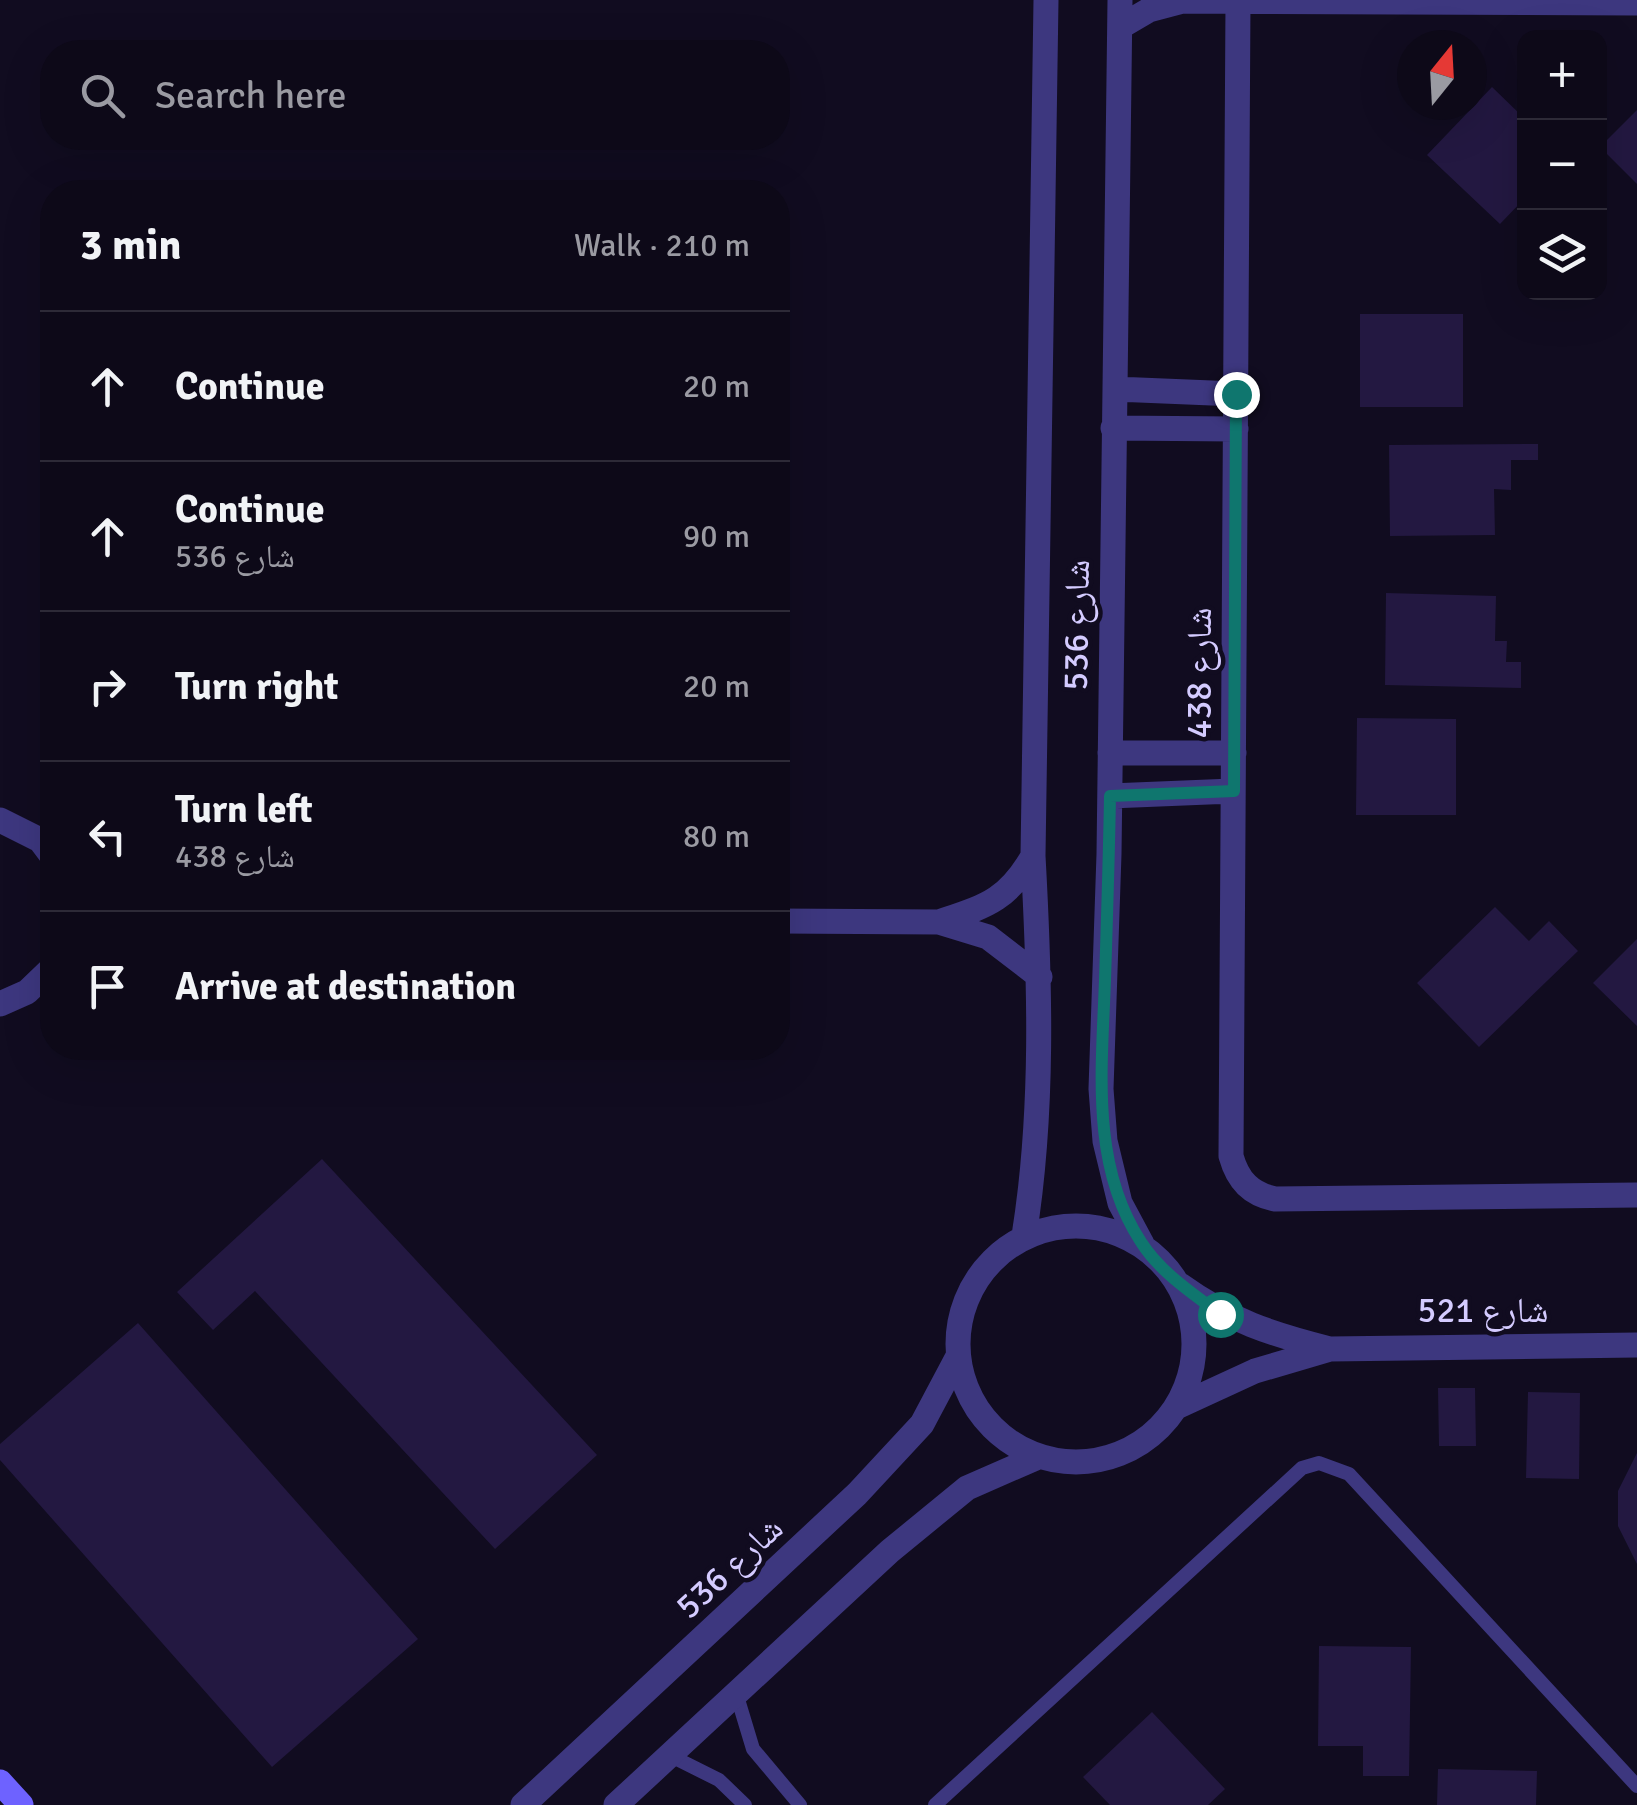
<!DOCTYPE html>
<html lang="en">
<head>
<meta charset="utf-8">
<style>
	:root { --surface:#0d0918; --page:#1b1725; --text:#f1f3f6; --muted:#9a9aa2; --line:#2d2a37 }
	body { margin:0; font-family:Signika,"Noto Naskh Arabic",sans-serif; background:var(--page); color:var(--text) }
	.controls { position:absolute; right:30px; top:30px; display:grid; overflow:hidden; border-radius:20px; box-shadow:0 10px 40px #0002 }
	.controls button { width:90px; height:90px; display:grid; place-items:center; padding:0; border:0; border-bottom:2px solid var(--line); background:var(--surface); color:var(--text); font:50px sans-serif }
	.compass { position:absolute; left:1397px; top:30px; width:90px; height:90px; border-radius:50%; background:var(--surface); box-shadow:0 10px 40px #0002; rotate:18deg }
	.stop { position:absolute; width:30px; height:30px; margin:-22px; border:8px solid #0f766e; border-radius:50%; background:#fff }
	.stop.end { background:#0f766e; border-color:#fff; box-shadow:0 2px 10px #0008 }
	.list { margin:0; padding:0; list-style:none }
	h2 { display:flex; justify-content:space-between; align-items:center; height:130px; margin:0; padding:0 40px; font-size:42px }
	h2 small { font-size:32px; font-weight:400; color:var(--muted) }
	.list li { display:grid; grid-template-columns:65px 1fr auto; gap:30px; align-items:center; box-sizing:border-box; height:150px; padding:0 40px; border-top:2px solid var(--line) }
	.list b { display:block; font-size:38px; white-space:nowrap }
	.list p { margin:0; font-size:32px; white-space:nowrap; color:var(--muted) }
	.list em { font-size:32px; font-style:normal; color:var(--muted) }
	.icon { flex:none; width:55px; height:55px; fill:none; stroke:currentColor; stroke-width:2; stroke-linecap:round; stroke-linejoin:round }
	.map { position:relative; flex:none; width:1637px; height:1805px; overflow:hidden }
	.search { position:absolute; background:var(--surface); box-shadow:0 10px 40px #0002; left:40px; top:40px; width:750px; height:110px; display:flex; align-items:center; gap:25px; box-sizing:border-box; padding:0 35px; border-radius:40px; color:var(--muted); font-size:38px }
	.panel { position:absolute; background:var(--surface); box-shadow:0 10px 40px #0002; left:40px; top:180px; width:750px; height:880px; border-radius:40px }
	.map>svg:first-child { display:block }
	.building { fill:#231841 }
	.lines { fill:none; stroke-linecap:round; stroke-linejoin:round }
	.service { stroke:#3d377f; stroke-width:14 }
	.minor { stroke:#3d377f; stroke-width:25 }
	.secondary { stroke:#6e62ff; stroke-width:25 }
	.route { stroke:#0f766e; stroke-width:12 }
	.labels { text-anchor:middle; stroke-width:9; stroke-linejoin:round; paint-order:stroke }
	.street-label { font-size:35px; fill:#d4cbff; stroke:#110c20 }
</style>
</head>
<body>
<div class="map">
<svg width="1637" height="1805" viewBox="0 0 1637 1805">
	<rect width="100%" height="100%" fill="#110c20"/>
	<path class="building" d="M 1492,87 L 1524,118 L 1524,199 L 1500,224 L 1427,155 Z
		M 1637,110 L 1637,184 L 1600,147 Z
		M 1360,314 L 1463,314 L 1463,407 L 1360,407 Z
		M 1538,444 L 1538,460 L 1511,460 L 1511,490 L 1494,489 L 1495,535 L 1390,536 L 1389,445 Z
		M 1386,593 L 1496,596 L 1495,641 L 1507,641 L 1506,662 L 1521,662 L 1521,688 L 1385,685 Z
		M 1357,718 L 1456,719 L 1456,815 L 1356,815 Z
		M 1495,907 L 1529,941 L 1549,921 L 1578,951 L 1479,1047 L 1417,983 Z
		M 1637,939 L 1637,1026 L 1593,983 Z
		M 322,1159 L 597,1455 L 495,1549 L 255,1291 L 213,1330 L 177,1292 Z
		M 138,1323 L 418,1639 L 272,1767 L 0,1460 L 0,1444 Z
		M 1438,1388 L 1475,1388 L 1476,1446 L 1439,1446 Z
		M 1528,1392 L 1580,1393 L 1579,1479 L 1526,1478 Z
		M 1637,1453 L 1637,1564 L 1618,1526 L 1618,1491 Z
		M 1319,1646 L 1411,1647 L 1409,1776 L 1363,1776 L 1363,1746 L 1318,1746 Z
		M 1152,1712 L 1225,1789 L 1208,1805 L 1110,1805 L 1083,1777 Z
		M 1438,1769 L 1537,1771 L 1536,1805 L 1437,1805 Z"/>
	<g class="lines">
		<path class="service" d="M 737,1696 L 753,1749 L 800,1805
			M 671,1756 L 719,1780 L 745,1805
			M 935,1805 L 1302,1468 L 1319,1463 L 1349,1474 L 1637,1786"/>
		<path class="minor" d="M 1120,0 L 1109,854 L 1101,1089 L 1105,1141 L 1120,1203 L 1142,1244
			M 1238,1 L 1231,1156 C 1238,1181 1251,1194 1275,1199 L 1637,1195
			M 1120,27 L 1149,10 L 1183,1 L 1637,3
			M 1115,389 L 1236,394
			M 1113,428 L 1236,429
			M 1110,753 L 1234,753
			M 1110,796 L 1233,791
			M 0,820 L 40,840 L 52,856
			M 778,921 L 939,922 L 988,937 L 1040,977
			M 939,922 C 986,906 1007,901 1033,856
			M 0,1004 L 27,992 L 52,968
			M958 1344a118 118 0 1 1 236 0a118 118 0 1 1-236 0Z
			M 1024,1236 C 1044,1111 1040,982 1033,856 L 1046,0
			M 1180,1285 C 1230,1321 1271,1334 1330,1349
			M 1179,1406 L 1255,1371 L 1330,1349 L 1637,1345
			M 523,1805 L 857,1494 L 922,1424 L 957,1358
			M 616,1805 L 890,1551 L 967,1488 L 1038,1457"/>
		<path class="secondary" d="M 0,1782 L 21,1805"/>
	</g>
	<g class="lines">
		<path class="route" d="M 1220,1314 C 1192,1293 1160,1272 1141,1242 C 1090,1165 1102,1067 1105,980 C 1107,919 1109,858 1110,796 L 1234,791 L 1236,394"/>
	</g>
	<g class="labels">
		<g class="street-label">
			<text transform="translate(1076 625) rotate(-89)" y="12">شارع 536</text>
			<text transform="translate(1199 673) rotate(-90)" y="12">شارع 438</text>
			<text x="1483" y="1322">شارع 521</text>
			<text transform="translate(729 1567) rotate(-43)" y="12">شارع 536</text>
		</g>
	</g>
</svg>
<div class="controls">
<button>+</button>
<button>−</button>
<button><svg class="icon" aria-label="layers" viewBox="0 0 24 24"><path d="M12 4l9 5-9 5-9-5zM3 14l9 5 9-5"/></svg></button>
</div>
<svg class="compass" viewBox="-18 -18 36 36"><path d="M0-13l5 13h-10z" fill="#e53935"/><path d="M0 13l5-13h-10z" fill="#9a9aa2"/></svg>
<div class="stop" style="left:1220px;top:1314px"></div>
<div class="stop end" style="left:1236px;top:394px"></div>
<div class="search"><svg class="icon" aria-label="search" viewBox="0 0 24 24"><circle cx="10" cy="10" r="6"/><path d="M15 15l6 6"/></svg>Search here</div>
<section class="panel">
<h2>3 min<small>Walk · 210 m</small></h2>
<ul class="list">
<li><svg class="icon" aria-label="ahead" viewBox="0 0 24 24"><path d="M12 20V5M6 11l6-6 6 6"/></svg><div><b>Continue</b></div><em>20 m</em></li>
<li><svg class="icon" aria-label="ahead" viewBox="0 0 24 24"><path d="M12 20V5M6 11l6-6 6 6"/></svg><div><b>Continue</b><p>شارع 536</p></div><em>90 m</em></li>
<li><svg class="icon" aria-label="right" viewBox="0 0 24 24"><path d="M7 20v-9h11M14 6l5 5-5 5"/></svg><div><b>Turn right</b></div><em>20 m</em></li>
<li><svg class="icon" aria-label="left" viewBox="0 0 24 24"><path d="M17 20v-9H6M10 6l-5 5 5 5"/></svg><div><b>Turn left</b><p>شارع 438</p></div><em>80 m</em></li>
<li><svg class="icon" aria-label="arrive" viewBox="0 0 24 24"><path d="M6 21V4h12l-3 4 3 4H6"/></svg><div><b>Arrive at destination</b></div></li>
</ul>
</section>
</div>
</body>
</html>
